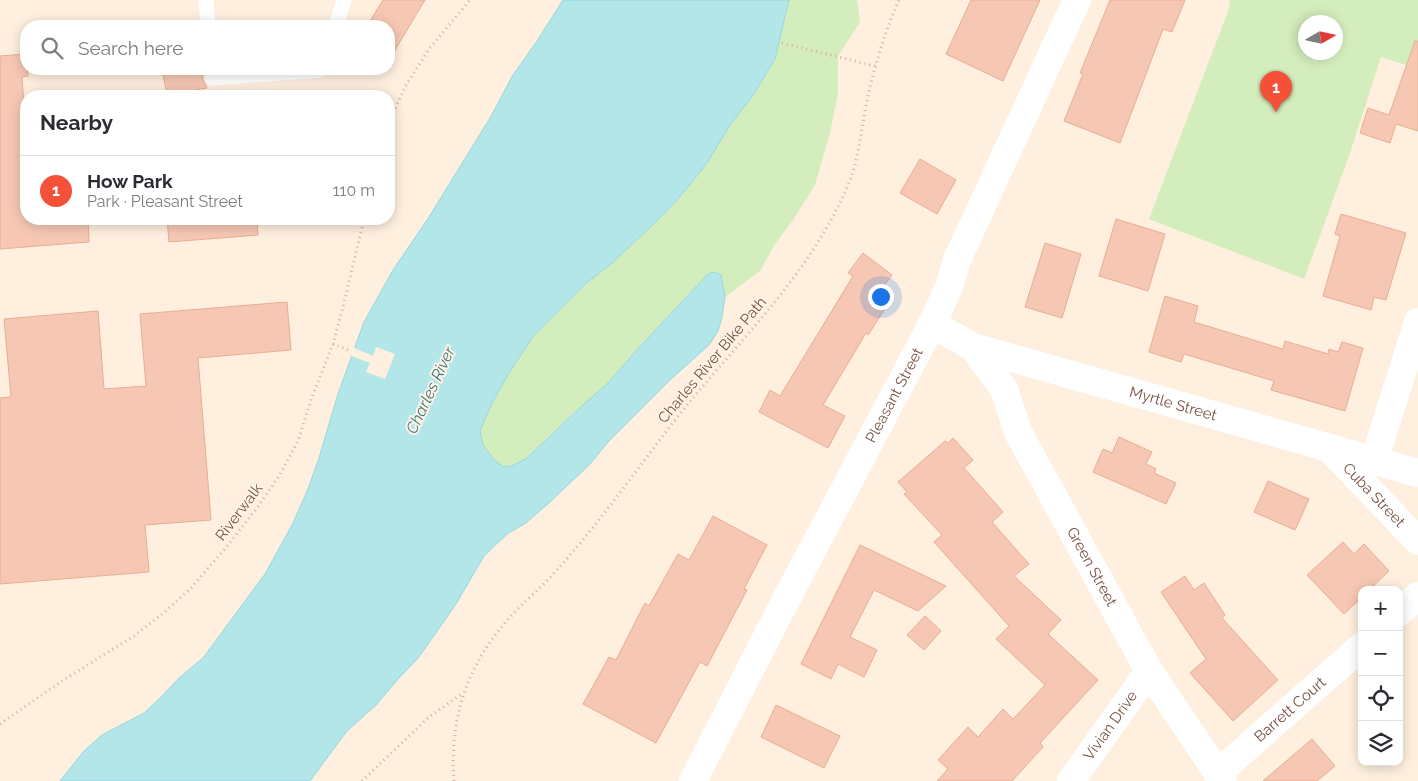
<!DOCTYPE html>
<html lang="en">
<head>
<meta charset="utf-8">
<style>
	:root { --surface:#fff; --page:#f2f2f3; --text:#2b2b33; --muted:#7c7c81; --line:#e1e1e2; --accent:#f45138 }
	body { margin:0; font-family:Raleway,sans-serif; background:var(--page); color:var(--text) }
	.controls { position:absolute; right:15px; bottom:15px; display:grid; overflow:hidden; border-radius:10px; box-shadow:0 2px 12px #0003 }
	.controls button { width:45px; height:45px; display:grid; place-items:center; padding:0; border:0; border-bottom:1px solid var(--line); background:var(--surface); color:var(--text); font:25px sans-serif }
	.compass { position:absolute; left:1298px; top:15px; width:45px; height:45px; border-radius:50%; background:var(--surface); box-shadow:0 2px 12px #0003; rotate:81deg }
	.you { position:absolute; left:880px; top:296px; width:18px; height:18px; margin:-12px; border:4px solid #fff; border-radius:50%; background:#1a73e8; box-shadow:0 0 0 8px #1a73e833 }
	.badge { display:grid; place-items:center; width:32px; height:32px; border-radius:50%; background:var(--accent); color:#fff; font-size:16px; font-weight:700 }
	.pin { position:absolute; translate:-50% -41px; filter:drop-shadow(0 1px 2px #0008) }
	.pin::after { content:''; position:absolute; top:26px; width:18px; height:15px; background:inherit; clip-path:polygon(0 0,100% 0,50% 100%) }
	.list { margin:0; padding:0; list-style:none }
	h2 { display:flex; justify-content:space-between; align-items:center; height:65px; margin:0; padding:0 20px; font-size:21px }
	h2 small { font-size:16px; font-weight:400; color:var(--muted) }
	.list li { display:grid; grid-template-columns:32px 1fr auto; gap:15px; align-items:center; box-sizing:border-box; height:70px; padding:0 20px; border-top:1px solid var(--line) }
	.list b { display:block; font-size:19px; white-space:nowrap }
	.list p { margin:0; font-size:16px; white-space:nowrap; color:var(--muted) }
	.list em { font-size:16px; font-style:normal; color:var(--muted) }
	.icon { flex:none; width:28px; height:28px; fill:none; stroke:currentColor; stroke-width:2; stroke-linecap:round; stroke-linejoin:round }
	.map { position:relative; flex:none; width:1418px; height:781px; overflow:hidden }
	.search { position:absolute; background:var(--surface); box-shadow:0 2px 12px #0003; left:20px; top:20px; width:375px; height:55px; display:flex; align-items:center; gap:12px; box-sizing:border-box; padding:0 18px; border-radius:20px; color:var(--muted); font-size:19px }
	.panel { position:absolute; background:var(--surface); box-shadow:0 2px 12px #0003; left:20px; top:90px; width:375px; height:135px; border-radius:20px }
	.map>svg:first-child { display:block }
	.green { fill:#d4edbc; fill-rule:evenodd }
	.water { fill:#b2e6e9; stroke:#97d7dc }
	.pier { fill:#feefdf }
	.building { fill:#f6c8b4; stroke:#eaac93 }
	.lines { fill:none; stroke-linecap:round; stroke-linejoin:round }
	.path { stroke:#dbac97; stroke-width:3; stroke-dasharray:1 4; stroke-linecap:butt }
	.lane { stroke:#fff; stroke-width:15 }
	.street { stroke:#fff; stroke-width:28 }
	.secondary { stroke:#fff; stroke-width:28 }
	.labels { text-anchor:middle; stroke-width:4; stroke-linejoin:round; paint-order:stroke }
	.street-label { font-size:15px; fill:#775244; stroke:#fff3e7 }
	.water-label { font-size:16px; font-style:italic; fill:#37787e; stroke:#fff3e7 }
</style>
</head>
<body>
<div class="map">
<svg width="1418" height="781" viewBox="0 0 1418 781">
	<rect width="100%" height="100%" fill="#feefdf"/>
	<path class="green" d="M 789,0 L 857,0 L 860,22 L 838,56 L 838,93 L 830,133 L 815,185 L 795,217 L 775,244 L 760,271 L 725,297 L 723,282 L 708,274 L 635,352 L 609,382 L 584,404 L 527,458 L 512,466 L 504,467 L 495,461 L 483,445 L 480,431 L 492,403 L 509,373 L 534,335 L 584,285 L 611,264 L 659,219 L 685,192 L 707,163 L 730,125 L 754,94 L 785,21 Z
		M 1229,0 L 1418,0 L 1418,69 L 1381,57 L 1349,156 L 1304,279 L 1149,219 L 1230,6 ZM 1306,22 L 1336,22 L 1336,52 L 1306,52 Z"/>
	<path class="water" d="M 563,0 L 789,0 L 775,59 L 754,94 L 730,125 L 707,163 L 685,191 L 659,219 L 611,264 L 584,285 L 534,335 L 509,373 L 492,403 L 480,431 L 483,445 L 495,461 L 504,467 L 512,466 L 527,458 L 584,404 L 609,382 L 635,352 L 708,274 L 714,272 L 721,275 L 725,297 L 722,317 L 718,331 L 709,345 L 670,380 L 608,442 L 590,464 L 550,502 L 526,523 L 507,534 L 484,556 L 456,604 L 419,657 L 399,678 L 376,705 L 347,731 L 310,781 L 60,781 L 84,751 L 102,735 L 144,713 L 161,697 L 179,678 L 203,658 L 265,574 L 293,523 L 308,489 L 319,458 L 338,394 L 364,322 L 393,270 L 429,217 L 490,118 L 513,75 L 537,41 Z"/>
	<path class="pier" d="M 352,347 L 373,356 L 376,347 L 395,354 L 385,379 L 366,372 L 370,363 L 349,355 Z"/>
	<path class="building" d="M 383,0 L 425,0 L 389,60 L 389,26 L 367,26 Z
		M 971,0 L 1040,0 L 1003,81 L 946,54 Z
		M 1110,0 L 1185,0 L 1172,32 L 1163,29 L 1120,143 L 1064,121 L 1083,74 L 1080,73 Z
		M 1415,41 L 1418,41 L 1418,131 L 1396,124 L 1390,143 L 1360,133 L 1368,108 L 1389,115 Z
		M 26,54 L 28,76 L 22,77 L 26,136 L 26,219 L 88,219 L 89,242 L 0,249 L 0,56 Z
		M 162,69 L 202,69 L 203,80 L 207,88 L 167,95 Z
		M 920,159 L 956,180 L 937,214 L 900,193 Z
		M 1341,214 L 1406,233 L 1386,300 L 1374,297 L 1371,310 L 1323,296 L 1340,236 L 1335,234 Z
		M 167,219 L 257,219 L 258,235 L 169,242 Z
		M 1116,219 L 1165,234 L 1148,291 L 1099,276 Z
		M 1045,243 L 1081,254 L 1062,318 L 1025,307 Z
		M 863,253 L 892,275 L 876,296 L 888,304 L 868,335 L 866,333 L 823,405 L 845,416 L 828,448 L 759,412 L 770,390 L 780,396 L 853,276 L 848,273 Z
		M 1165,296 L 1198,306 L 1194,322 L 1283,349 L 1285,341 L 1328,354 L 1329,349 L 1338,352 L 1342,342 L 1363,348 L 1345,411 L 1271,390 L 1274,381 L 1184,354 L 1181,362 L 1149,352 Z
		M 287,302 L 291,350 L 198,358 L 211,520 L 145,525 L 149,572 L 0,584 L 0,398 L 11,397 L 4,319 L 98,311 L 104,389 L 146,386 L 140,314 Z
		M 1119,437 L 1152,452 L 1146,464 L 1156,469 L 1154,473 L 1176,483 L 1166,504 L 1093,472 L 1103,449 L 1112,453 Z
		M 953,438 L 973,460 L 964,468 L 1003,512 L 992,522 L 1029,564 L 1014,576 L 1061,620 L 1048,634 L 1098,680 L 1040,743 L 1043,747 L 1012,781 L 937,781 L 948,769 L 938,760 L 968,727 L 978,737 L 1003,709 L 1013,719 L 1045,685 L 996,639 L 1009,626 L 934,542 L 942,535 L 904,494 L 907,492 L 898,482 L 945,441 L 948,443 Z
		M 1268,481 L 1309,499 L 1295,530 L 1254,512 Z
		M 713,516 L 767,545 L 744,589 L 747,590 L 707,666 L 700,662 L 656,743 L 583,704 L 609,657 L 616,660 L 645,603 L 649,606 L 678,554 L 689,560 Z
		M 1343,542 L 1354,554 L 1364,544 L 1389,571 L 1369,590 L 1362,590 L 1362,597 L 1344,614 L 1307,575 Z
		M 860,545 L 946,586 L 918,611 L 874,590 L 850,637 L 877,650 L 864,677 L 838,664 L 831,679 L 801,664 Z
		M 1185,576 L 1194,590 L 1204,583 L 1225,615 L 1222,618 L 1278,680 L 1233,721 L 1190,673 L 1206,659 L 1161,592 Z
		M 925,616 L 941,631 L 924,650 L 907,635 Z
		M 776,705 L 840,736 L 824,768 L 761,737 Z
		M 1312,739 L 1335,766 L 1317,781 L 1263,781 Z"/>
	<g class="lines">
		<path class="path" d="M 782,43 L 875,66
			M 389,122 L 405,87 L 429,49 L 470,0
			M 333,344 L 348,350
			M 0,724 L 65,679 L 134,636 L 166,611 L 191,588 L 224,550 L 257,508 L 279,476 L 298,441 L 312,397 L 333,344 L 344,303 L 364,219
			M 362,781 L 429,717 L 463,693
			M 454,781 C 449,717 468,663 511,616 C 525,601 541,588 554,573 C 601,522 640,464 683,410 C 743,337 812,271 849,183 C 858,160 861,135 865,110 C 873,72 883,36 899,0"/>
		<path class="lane" d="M 206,0 L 208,26
			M 336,26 L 344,0
			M 211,69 L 212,78 L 321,70 L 322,69"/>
		<g class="street">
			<path id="s1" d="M 1329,448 L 1418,541"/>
			<path d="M 1374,461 L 1418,322"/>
			<path d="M 1399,612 L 1418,596"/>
			<path id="s2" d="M 1218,773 L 1362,646"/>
			<path id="s3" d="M 1071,781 L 1149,671"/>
		</g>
		<g class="secondary">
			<path id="s4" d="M 932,324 L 973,347 L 1418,473"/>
			<path id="s5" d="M 973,347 L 1004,389 L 1018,432 L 1149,671 L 1223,781"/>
			<path id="s6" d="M 693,781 L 779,613 L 932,324 L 949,287 L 957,260 L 1077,0"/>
		</g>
	</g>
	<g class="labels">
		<g class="street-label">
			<text transform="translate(712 360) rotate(-50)" y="5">Charles River Bike Path</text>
			<text dy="5" stroke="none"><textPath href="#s6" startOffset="435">Pleasant Street</textPath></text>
			<text dy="5" stroke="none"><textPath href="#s4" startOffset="255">Myrtle Street</textPath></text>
			<text dy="5" stroke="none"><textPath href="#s1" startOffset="65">Cuba Street</textPath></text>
			<text transform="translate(239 512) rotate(-53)" y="5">Riverwalk</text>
			<text dy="5" stroke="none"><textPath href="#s5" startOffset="251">Green Street</textPath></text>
			<text dy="5" stroke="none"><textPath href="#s2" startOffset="96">Barrett Court</textPath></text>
			<text dy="5" stroke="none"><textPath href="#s3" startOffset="68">Vivian Drive</textPath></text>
		</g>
		<g class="water-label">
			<text transform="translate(430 390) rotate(-65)" y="6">Charles River</text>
		</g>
	</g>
</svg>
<div class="controls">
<button>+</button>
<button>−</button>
<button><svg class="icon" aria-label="locate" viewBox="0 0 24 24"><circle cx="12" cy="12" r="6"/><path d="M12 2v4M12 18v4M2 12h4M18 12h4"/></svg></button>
<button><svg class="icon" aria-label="layers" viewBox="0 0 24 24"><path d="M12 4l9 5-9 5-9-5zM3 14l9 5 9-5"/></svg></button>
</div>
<svg class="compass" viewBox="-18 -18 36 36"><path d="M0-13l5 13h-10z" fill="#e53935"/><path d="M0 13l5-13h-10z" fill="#7c7c81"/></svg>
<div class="you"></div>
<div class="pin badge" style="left:1276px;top:112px">1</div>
<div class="search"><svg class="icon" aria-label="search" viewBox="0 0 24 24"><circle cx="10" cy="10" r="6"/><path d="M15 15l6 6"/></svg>Search here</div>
<section class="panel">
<h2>Nearby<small></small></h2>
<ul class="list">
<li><span class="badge">1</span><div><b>How Park</b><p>Park · Pleasant Street</p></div><em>110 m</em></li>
</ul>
</section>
</div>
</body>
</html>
